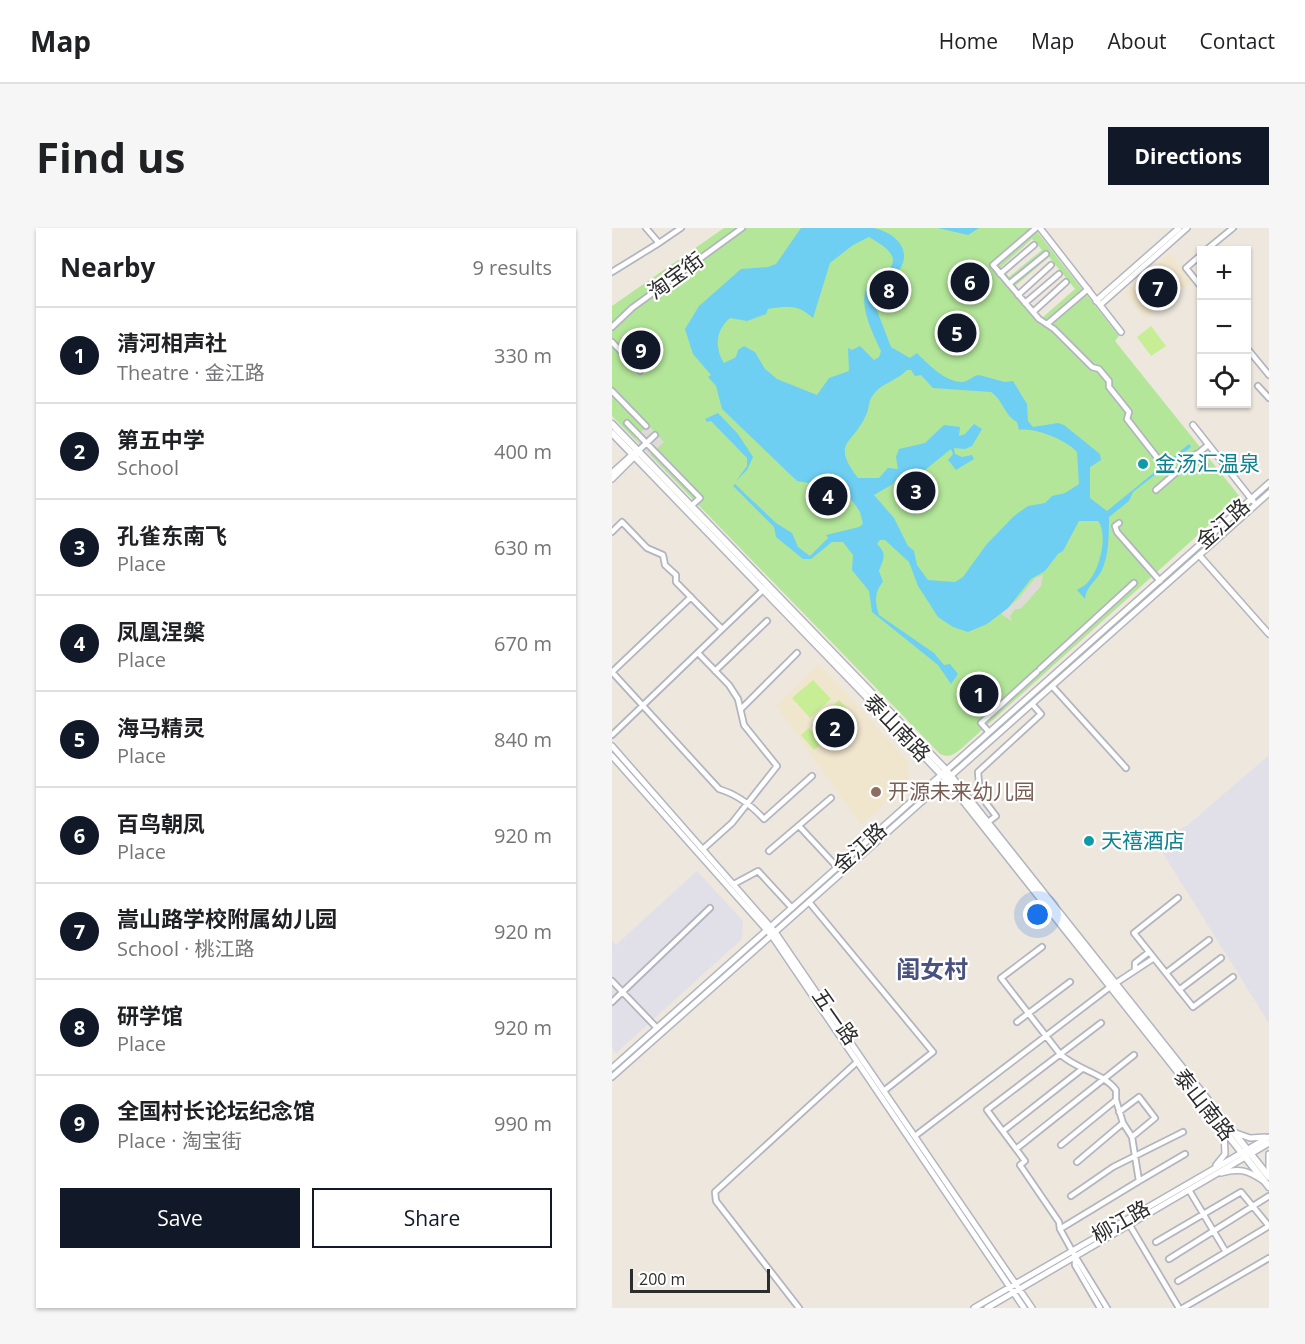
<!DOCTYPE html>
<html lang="en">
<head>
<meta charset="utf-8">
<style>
	:root { --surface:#fff; --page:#f6f6f6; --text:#202124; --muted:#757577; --line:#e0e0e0; --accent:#111827 }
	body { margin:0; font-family:"Open Sans","Noto Sans SC",sans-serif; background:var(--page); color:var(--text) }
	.controls { position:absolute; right:18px; top:18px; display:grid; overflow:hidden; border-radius:0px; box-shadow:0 2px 4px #0004 }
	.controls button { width:54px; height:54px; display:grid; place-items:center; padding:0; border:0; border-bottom:2px solid var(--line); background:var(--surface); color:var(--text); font:30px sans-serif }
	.scale { position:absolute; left:18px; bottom:15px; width:140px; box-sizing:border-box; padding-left:6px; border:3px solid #2c2c2c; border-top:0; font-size:16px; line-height:21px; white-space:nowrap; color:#2c2c2c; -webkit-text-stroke:4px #fff; paint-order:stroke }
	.you { position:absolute; left:426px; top:687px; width:21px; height:21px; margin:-15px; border:4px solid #fff; border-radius:50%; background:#1a73e8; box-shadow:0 0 0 9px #1a73e833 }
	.badge { display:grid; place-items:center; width:39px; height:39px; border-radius:50%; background:var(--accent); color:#fff; font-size:20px; font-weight:700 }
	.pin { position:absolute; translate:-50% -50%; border:3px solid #fff; box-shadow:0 2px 6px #0006 }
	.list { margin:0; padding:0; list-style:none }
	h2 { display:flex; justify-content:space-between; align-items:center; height:78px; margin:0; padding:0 24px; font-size:26px }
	h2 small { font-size:20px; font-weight:400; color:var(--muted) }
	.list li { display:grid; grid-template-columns:39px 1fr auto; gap:18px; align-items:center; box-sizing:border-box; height:96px; padding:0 24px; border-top:2px solid var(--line) }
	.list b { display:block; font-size:22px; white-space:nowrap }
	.list p { margin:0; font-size:20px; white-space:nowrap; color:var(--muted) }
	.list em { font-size:20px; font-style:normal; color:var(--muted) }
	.actions { display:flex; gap:12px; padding:18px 24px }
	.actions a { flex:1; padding:14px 0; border:2px solid var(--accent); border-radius:0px; text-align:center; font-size:21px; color:var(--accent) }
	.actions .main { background:var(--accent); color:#fff }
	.icon { flex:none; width:33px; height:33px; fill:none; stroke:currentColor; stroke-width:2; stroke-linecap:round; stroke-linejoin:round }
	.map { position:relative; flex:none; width:657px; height:1080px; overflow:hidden; border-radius:0px }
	header { display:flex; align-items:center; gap:36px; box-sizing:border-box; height:84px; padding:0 30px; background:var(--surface); border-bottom:2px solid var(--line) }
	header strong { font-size:28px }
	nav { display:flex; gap:33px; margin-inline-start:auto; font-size:21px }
	.intro { display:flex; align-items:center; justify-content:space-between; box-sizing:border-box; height:144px; padding:0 36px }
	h1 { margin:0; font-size:42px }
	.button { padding:15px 27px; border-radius:0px; background:var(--accent); color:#fff; font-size:21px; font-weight:700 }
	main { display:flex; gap:36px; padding:0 36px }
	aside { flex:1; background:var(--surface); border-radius:0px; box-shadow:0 2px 4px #0004 }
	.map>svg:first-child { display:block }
	.industrial { fill:#e1dfe7 }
	.education { fill:#f0e5cd }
	.green { fill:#b3e699; fill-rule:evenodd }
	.pitch { fill:#c7ee95 }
	.plaza { fill:#dedad5 }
	.water { fill:#6ecff3; fill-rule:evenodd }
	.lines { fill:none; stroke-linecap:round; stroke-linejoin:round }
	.minor-casing { stroke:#b2b4c0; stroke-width:8 }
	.tertiary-casing { stroke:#b2b4c0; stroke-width:8 }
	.secondary-casing { stroke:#b2b4c0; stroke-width:9 }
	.minor { stroke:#fff; stroke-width:4.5 }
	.tertiary { stroke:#fff; stroke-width:5 }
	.secondary { stroke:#fff; stroke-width:6 }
	.culture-dot { fill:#0f9aa8; stroke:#fff; stroke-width:2 }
	.education-dot { fill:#8d6e63; stroke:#fff; stroke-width:2 }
	.labels { text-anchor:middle; stroke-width:4.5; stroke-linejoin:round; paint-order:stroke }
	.street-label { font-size:21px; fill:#2c2c2c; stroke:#fff }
	.culture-label { font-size:21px; fill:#0d838f; stroke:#fff; text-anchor:start }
	.education-label { font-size:21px; fill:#785e54; stroke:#fff; text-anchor:start }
	.quarter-label { font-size:24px; font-weight:bold; fill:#4a537f; stroke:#fff }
</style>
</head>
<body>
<header>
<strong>Map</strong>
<nav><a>Home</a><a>Map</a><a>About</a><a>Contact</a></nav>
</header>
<div class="intro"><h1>Find us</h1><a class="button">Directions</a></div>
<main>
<aside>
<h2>Nearby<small>9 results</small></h2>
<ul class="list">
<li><span class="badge">1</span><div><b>清河相声社</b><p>Theatre · 金江路</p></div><em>330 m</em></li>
<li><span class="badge">2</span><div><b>第五中学</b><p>School</p></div><em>400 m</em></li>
<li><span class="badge">3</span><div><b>孔雀东南飞</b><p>Place</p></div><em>630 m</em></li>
<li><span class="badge">4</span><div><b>凤凰涅槃</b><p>Place</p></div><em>670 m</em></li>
<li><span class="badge">5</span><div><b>海马精灵</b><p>Place</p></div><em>840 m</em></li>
<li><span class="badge">6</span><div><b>百鸟朝凤</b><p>Place</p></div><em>920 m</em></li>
<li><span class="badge">7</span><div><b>嵩山路学校附属幼儿园</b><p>School · 桃江路</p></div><em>920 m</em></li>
<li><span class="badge">8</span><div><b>研学馆</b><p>Place</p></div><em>920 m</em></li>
<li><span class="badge">9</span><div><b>全国村长论坛纪念馆</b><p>Place · 淘宝街</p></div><em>990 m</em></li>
</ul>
<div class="actions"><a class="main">Save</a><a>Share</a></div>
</aside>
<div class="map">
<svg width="657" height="1080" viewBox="0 0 657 1080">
	<rect width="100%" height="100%" fill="#eee7de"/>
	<path class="industrial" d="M 657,527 L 657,795 L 544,614 L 576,597 Z
		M 85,643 L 131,693 L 130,711 L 4,825 L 0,820 L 0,713 L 4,717 Z"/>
	<path class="education" d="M 558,25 L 580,54 L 532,90 L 512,65 Z
		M 207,436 L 296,533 L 297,555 L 249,597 L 164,478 Z"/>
	<path class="green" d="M 112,0 L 422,0 L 507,108 L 503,113 L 628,269 L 351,519 C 344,525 338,531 328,526 L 0,188 L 0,78 ZM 420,11 L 430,22 L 397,49 L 389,39 ZM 437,29 L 463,61 L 430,90 L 403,58 Z"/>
	<path class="pitch" d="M 539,98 L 554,118 L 539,128 L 525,109 Z
		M 201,452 L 219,471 L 198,490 L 180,470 Z
		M 227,472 L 235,480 L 221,493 L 213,485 Z
		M 207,491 L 220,507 L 212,513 L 199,498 Z
		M 197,500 L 210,515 L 202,522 L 189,507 Z"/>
	<path class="plaza" d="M 36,197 L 52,214 L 38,227 L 23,210 Z
		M 431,347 L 429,358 L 416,373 L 408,381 L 403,381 L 398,388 L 400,393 L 389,386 L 406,371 L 423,350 Z"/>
	<path class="water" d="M 189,0 L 262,0 C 296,8 305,39 269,55 L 264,80 L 279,119 L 298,130 L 305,125 C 316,136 333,154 350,154 C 356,154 360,148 367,147 L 393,154 L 401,153 L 415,176 L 416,193 L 421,199 L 446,195 L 452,197 L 488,226 L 489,232 L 478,239 L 478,270 L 495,283 L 577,216 L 579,219 L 521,264 L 517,273 L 497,289 C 497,306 497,327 490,342 C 484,354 474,358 473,371 L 465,362 C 467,360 471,359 473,357 C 487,346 497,307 486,293 L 467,293 L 451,323 L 446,326 L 433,343 L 419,351 L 396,380 L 375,396 L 356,404 L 341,399 L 326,389 L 306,358 L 297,334 L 273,312 L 268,312 L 265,316 C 276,327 271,331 267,343 L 271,354 C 262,364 263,375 267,387 L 322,425 L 332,437 L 338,436 L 346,446 L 339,456 L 326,437 L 260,384 L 257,363 L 240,342 L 241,327 L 231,314 L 220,314 L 199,331 L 191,331 L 164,309 L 162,299 L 121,258 L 123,256 L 164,295 L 180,305 L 186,319 L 198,328 L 216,310 L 214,307 L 247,299 L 251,296 L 248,284 L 221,245 L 196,255 L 185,253 L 110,181 L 104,158 L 96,149 L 99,147 L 81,126 L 73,101 L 87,78 L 129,41 L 156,39 L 164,36 ZM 257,9 C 271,17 292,29 274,44 L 269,42 C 239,63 256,95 269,123 L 267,129 L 262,132 L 248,118 L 240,122 L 236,120 L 237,143 L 217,150 L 205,167 L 165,151 L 153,141 L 143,124 L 132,118 L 126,122 L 124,129 L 112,135 C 102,119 104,102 118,90 L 135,93 L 154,86 L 156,81 C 176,78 185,76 201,90 L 218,35 L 241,17 ZM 295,142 L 299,142 L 303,148 L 309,147 L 321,160 L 379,164 C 391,172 392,187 405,194 L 407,202 C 423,199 454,212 465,224 L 467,256 L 453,265 L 440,268 L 433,275 L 416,278 L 402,288 L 374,317 L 351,349 L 343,354 L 316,352 L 305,337 L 302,323 L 296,318 L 282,290 L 262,267 L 281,256 L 285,250 L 313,242 L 339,221 L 341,226 L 336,232 L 344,242 L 362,231 L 360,227 L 350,229 L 343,226 L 342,220 L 353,221 L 360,218 L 370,201 L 362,196 L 353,206 L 347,208 L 348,199 L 332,197 L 313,215 L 287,221 L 284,229 L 286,241 L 276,240 L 267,250 L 246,250 C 218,213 241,218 255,185 C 257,179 257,172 261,167 C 269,155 285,153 295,142 Z
		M 326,0 L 367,0 L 356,7 Z
		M 106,185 L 126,206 L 141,229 L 135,242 L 124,253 L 135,238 L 135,230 L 99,193 L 95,194 L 93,191 Z
		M 302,267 L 315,278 L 302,287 L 301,281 L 293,274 Z"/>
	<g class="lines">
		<g class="minor-casing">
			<path id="minor" d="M 424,0 L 381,37 L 427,91 L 442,101 L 480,139 L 487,141 L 497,153 L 497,159 L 517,184 L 515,191 L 547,232
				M 47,15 L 69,0
				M 594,22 L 621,0
				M 590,26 L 574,40 L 590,60
				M 0,44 L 47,15 L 34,0
				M 388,46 L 422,17
				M 397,56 L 434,26
				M 406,67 L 439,37
				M 413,75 L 447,46
				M 421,84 L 454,54
				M 435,96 L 476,61
				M 0,99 L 20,80 L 130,0
				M 0,114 L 28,143
				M 634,119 L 657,147
				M 646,158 L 657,170
				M 0,163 L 34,198
				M 15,195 L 88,270 L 79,278
				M 26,223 L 43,207
				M 584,226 L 593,237
				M 544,262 L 596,217
				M 507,295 L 503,298 L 505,304 L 548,353
				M 0,304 L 10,294 L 35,320 L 51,327 L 53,337 L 64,347 L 64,354 L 110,401
				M 86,425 L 117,457 L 126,471 L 132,497 L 165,538 L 120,595 L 91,621
				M 428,441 L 522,355
				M 103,443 L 155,393
				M 0,444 L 107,561 C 124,566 140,578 152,591 L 200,548
				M 0,444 L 79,369
				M 440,458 L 514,540
				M 129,481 L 185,425
				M 377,504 L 369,495 L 425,444
				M 0,507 L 152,361
				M 376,594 L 384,588 L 368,567 L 366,544 L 429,486 L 420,476
				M 187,598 L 225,639
				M 157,623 L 219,570
				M 122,656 L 146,643 L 180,680
				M 566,670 L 522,705 L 581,779 L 621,749
				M 197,674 L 321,824 L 273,862
				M 430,719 L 389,750 L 448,826 C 465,842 490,844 504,862 L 504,872 L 449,917
				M 523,741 L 523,735 L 537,724
				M 554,745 L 597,712
				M 0,753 L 45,800
				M 504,755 L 542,730
				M 567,762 L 609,730
				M 0,774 L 98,680
				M 405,794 L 458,754
				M 507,884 L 527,869 L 543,890 L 520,909
				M 391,903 L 470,841
				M 303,908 L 498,759
				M 404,921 L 522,827
				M 465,934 L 511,895
				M 527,953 L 573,926
				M 577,962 L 614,1024
				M 459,968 L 501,939 L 571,904
				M 517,996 L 567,1080
				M 448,1001 L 527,953 L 520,909 L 511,895 L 504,872
				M 544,1014 L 629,964 L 657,998
				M 463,1028 L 495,1080
				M 557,1031 L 657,968
				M 566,1053 L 657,998
				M 187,1080 L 104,973 L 103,964 L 245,834
				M 488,1080 L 463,1037 L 463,1028 L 448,1001 L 447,994 L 408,937 L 413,933 L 375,882 L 489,795
				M 571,1080 L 657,1030"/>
		</g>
		<g class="tertiary-casing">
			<path id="tertiary" d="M 428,0 L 509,104
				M 484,73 L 567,0
				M 488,77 L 575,0
				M 581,197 L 641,273
				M 0,245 L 22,225
				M 0,251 L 24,227
				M 587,327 L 657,406
				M 0,518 L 163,704 L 420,1080
				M 0,528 L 160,708 L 412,1080
				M 0,840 L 657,255
				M 0,849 L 657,265
				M 624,905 L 638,910 L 653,909
				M 657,926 L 657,945
				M 604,937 L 613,926 L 612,903
				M 609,945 C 627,940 635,942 650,952
				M 362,1080 L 657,909
				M 375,1080 L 657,915"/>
		</g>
		<g class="secondary-casing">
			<path id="secondary" d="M 0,196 L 334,542 L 657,949
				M 0,205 L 334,551 L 657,959"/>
		</g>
		<use href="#minor" class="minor"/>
		<use href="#tertiary" class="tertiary"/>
		<use href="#secondary" class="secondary"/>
	</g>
	<g class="culture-dot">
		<circle cx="531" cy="236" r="6"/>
		<circle cx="477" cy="613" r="6"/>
	</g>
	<circle class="education-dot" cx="264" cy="564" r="6"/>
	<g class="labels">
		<g class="street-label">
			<text transform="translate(64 48) rotate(-36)" y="7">淘宝街</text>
			<text transform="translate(611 296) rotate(-42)" y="7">金江路</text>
			<text transform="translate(285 500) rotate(46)" y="7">泰山南路</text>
			<text transform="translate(248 620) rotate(-42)" y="7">金江路</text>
			<text transform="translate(223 789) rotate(55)" y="7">五一路</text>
			<text transform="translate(592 877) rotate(52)" y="7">泰山南路</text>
			<text transform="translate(509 994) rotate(-30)" y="7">柳江路</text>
		</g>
		<g class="culture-label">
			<text x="543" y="243">金汤汇温泉</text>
			<text x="489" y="620">天禧酒店</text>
		</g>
		<g class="education-label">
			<text x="276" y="571">开源未来幼儿园</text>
		</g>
		<g class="quarter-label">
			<text x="320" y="750">闺女村</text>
		</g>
	</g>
</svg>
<div class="controls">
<button>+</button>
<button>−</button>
<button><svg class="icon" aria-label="locate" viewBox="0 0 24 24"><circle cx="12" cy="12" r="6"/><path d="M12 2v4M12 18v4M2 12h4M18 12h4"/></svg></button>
</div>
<div class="scale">200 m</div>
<div class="you"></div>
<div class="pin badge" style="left:367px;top:466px">1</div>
<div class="pin badge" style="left:223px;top:500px">2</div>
<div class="pin badge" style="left:304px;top:263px">3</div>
<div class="pin badge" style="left:216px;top:268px">4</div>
<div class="pin badge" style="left:345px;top:105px">5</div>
<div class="pin badge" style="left:358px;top:54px">6</div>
<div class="pin badge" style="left:546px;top:60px">7</div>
<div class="pin badge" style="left:277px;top:62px">8</div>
<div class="pin badge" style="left:29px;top:122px">9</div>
</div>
</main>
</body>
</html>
